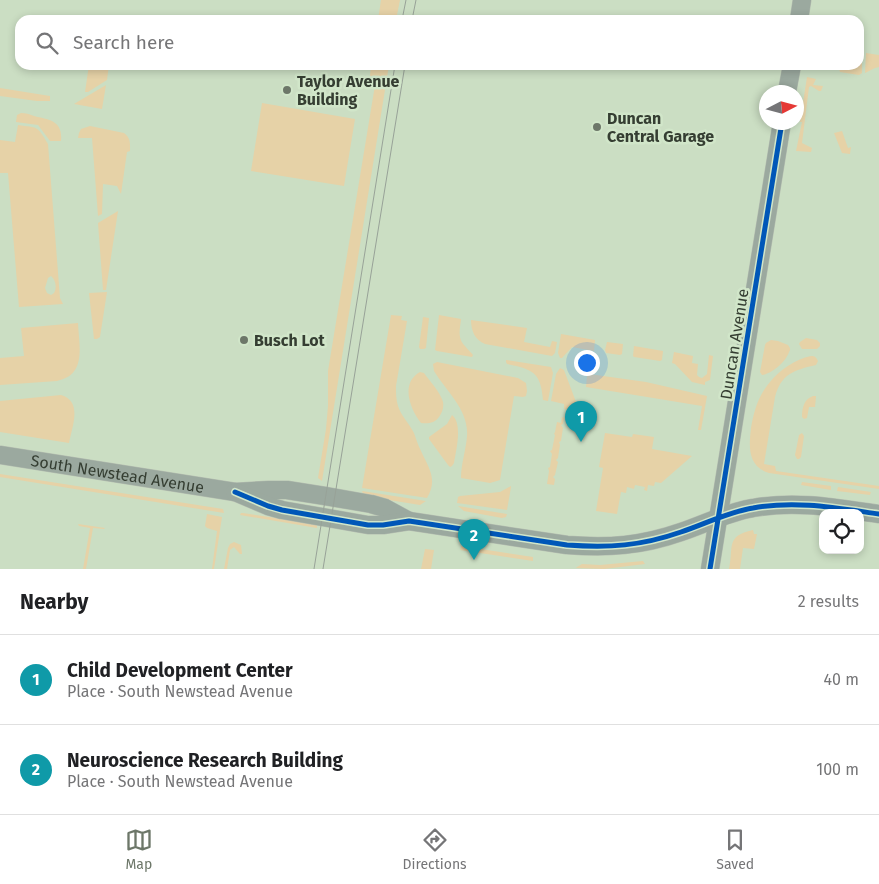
<!DOCTYPE html>
<html lang="en">
<head>
<meta charset="utf-8">
<style>
	:root { --surface:#fff; --page:#f2f2f2; --text:#202124; --muted:#757577; --line:#e0e0e0; --accent:#6d7769 }
	body { margin:0; font-family:"Fira Sans",sans-serif; background:var(--page); color:var(--text) }
	.controls { position:absolute; right:15px; bottom:15px; display:grid; overflow:hidden; border-radius:10px; box-shadow:0 2px 8px #0003 }
	.controls button { width:45px; height:45px; display:grid; place-items:center; padding:0; border:0; border-bottom:1px solid var(--line); background:var(--surface); color:var(--text); font:25px sans-serif }
	.compass { position:absolute; left:759px; top:85px; width:45px; height:45px; border-radius:50%; background:var(--surface); box-shadow:0 2px 8px #0003; rotate:84deg }
	.you { position:absolute; left:586px; top:362px; width:18px; height:18px; margin:-12px; border:4px solid #fff; border-radius:50%; background:#1a73e8; box-shadow:0 0 0 8px #1a73e833 }
	.badge { display:grid; place-items:center; width:32px; height:32px; border-radius:50%; background:var(--accent); color:#fff; font-size:16px; font-weight:700 }
	.pin { position:absolute; translate:-50% -41px; filter:drop-shadow(0 1px 2px #0008) }
	.pin::after { content:''; position:absolute; top:26px; width:18px; height:15px; background:inherit; clip-path:polygon(0 0,100% 0,50% 100%) }
	.list { margin:0; padding:0; list-style:none }
	h2 { display:flex; justify-content:space-between; align-items:center; height:65px; margin:0; padding:0 20px; font-size:21px }
	h2 small { font-size:16px; font-weight:400; color:var(--muted) }
	.list li { display:grid; grid-template-columns:32px 1fr auto; gap:15px; align-items:center; box-sizing:border-box; height:90px; padding:0 20px; border-top:1px solid var(--line) }
	.list b { display:block; font-size:19px; white-space:nowrap }
	.list p { margin:0; font-size:16px; white-space:nowrap; color:var(--muted) }
	.list em { font-size:16px; font-style:normal; color:var(--muted) }
	.icon { flex:none; width:28px; height:28px; fill:none; stroke:currentColor; stroke-width:2; stroke-linecap:round; stroke-linejoin:round }
	.map { position:relative; flex:none; width:879px; height:569px; overflow:hidden }
	.search { position:absolute; background:var(--surface); box-shadow:0 2px 8px #0003; left:15px; right:15px; top:15px; height:55px; display:flex; align-items:center; gap:12px; box-sizing:border-box; padding:0 18px; border-radius:15px; color:var(--muted); font-size:19px }
	.sheet { height:245px; background:var(--surface) }
	nav { display:flex; justify-content:space-around; align-items:center; box-sizing:border-box; height:70px; border-top:1px solid var(--line); background:var(--surface); font-size:14px; color:var(--muted) }
	nav a { display:grid; justify-items:center; gap:2px }
	nav .on { color:var(--accent) }
	.map>svg:first-child { display:block }
	.built { fill:#cbdec3; fill-rule:evenodd }
	.green { fill:#e6d2a7; fill-rule:evenodd }
	.lines { fill:none; stroke-linecap:round; stroke-linejoin:round }
	.minor-casing { stroke:#b5beb1; stroke-width:19 }
	.minor { stroke:#9ba99f; stroke-width:18 }
	.tram { stroke:#98a298; stroke-width:1 }
	.cycleway-casing { stroke:#d1e6c9; stroke-width:8 }
	.cycleway { stroke:#0057b8; stroke-width:5 }
	.poi-dot { fill:#6d7769; stroke:#d1e6c9; stroke-width:2 }
	.labels { text-anchor:middle; stroke-width:5; stroke-linejoin:round; paint-order:stroke }
	.poi-label { font-size:16px; font-weight:bold; fill:#353e32; stroke:#d1e6c9; text-anchor:start }
	.street-label { font-size:16px; fill:#353e32; stroke:#d1e6c9 }
</style>
</head>
<body>
<div class="map">
<svg width="879" height="569" viewBox="0 0 879 569">
	<rect width="100%" height="100%" fill="#d4e0cf"/>
	<path class="built" d="M 0,0 L 879,0 L 879,569 L 0,569 ZM 20,20 L 859,20 L 859,65 L 20,65 ZM 766,92 L 796,92 L 796,122 L 766,122 ZM 823,513 L 860,513 L 860,550 L 823,550 Z"/>
	<path class="green" d="M 381,0 L 400,0 L 396,20 L 378,20 Z
		M 859,53 L 862,53 L 862,73 L 859,75 L 840,72 L 838,65 L 859,65 Z
		M 866,53 L 879,55 L 879,67 L 875,68 L 865,73 Z
		M 89,65 L 109,65 L 107,80 L 88,92 L 85,92 Z
		M 371,65 L 389,65 L 322,481 L 318,478 L 326,429 L 328,406 L 328,371 L 375,85 L 370,75 Z
		M 807,77 L 816,79 L 813,85 L 823,86 L 821,91 L 819,91 L 811,86 L 809,87 L 802,143 L 812,148 L 811,152 L 796,151 L 802,122 L 800,122 Z
		M 106,85 L 102,109 L 74,104 Z
		M 0,88 L 50,96 L 50,101 L 37,101 L 0,96 Z
		M 262,103 L 355,119 L 344,186 L 251,171 Z
		M 21,113 C 26,113 29,114 34,116 C 49,120 63,120 61,141 L 50,141 L 38,125 L 16,122 L 17,115 Z
		M 18,125 C 38,128 37,125 48,144 L 60,298 L 63,304 L 19,307 L 8,173 L 0,173 L 0,140 L 15,142 ZM 51,276 C 56,280 57,288 54,293 L 51,295 L 47,293 L 45,288 L 48,278 Z
		M 90,126 L 124,133 C 131,138 130,144 130,151 L 127,152 L 121,194 L 117,186 L 103,184 L 102,214 L 98,216 L 92,138 L 78,138 L 79,133 L 81,129 Z
		M 842,131 L 848,148 L 851,147 L 850,154 L 842,153 L 834,133 Z
		M 118,211 L 106,290 L 103,290 L 98,223 Z
		M 107,292 L 100,337 L 97,339 L 94,339 L 89,293 Z
		M 391,315 L 402,316 L 401,320 L 407,321 L 396,386 C 396,393 396,400 398,406 C 401,416 409,423 414,433 C 416,439 418,445 421,451 C 429,468 438,480 427,498 L 362,488 Z
		M 439,315 L 461,319 C 460,329 457,338 465,346 C 468,350 471,352 473,355 L 472,357 L 437,351 L 435,350 Z
		M 423,317 L 429,318 L 426,348 L 424,349 L 420,349 L 419,347 Z
		M 471,320 L 527,328 L 524,342 L 550,347 L 552,341 L 557,342 L 555,353 L 552,356 L 485,344 C 475,340 471,331 471,320 Z
		M 78,323 C 79,346 87,375 57,381 L 0,385 L 0,358 L 24,356 L 21,328 Z
		M 561,334 L 595,340 L 594,351 L 572,347 L 562,358 L 560,358 L 558,353 Z
		M 806,338 L 817,340 L 820,343 L 820,346 L 817,349 L 802,349 L 799,344 L 800,342 Z
		M 771,340 L 778,341 L 788,345 C 790,348 791,349 789,352 C 786,362 771,374 762,375 L 760,372 L 765,345 L 766,343 Z
		M 607,342 L 623,344 L 622,354 L 620,355 L 606,353 L 605,350 Z
		M 634,346 L 663,351 L 662,360 L 660,361 L 634,357 L 633,356 Z
		M 674,352 L 693,356 L 692,363 L 698,364 L 697,375 L 699,377 L 702,378 L 707,374 L 709,355 L 713,356 L 710,380 L 705,382 L 705,385 L 692,382 L 675,364 L 672,363 Z
		M 811,356 C 815,356 816,357 818,361 L 816,365 C 794,370 781,374 775,397 L 764,464 L 775,466 L 776,471 L 879,486 L 879,489 L 769,473 C 747,466 749,446 751,428 C 754,411 758,396 770,382 C 780,370 795,359 811,356 Z
		M 506,360 L 551,367 L 553,373 L 548,401 L 543,400 C 541,372 532,369 507,364 L 506,362 Z
		M 437,362 L 518,378 L 526,383 L 527,391 L 526,396 L 523,397 L 514,396 L 500,480 L 490,483 L 461,478 C 461,464 466,450 467,436 C 469,410 446,391 434,371 L 433,364 Z
		M 560,368 L 564,370 L 576,402 L 575,411 L 564,409 L 564,404 L 551,401 L 556,374 Z
		M 420,372 L 424,373 C 429,380 441,393 443,402 C 444,408 442,413 439,417 C 435,423 428,424 421,423 C 410,409 400,383 420,372 Z
		M 589,374 L 646,382 L 707,396 L 701,430 L 698,430 L 702,406 L 586,387 L 587,376 Z
		M 61,395 C 83,401 72,427 69,443 L 0,432 L 0,401 Z
		M 813,396 L 816,396 L 816,397 L 815,407 L 809,407 L 807,418 L 804,419 L 802,417 C 802,408 804,399 813,396 Z
		M 452,415 C 463,424 456,450 454,463 L 452,466 L 450,467 L 448,465 L 429,439 L 429,437 L 447,424 Z
		M 562,417 L 564,418 L 563,424 L 561,425 L 563,428 L 561,441 L 559,442 L 560,445 L 558,458 L 556,460 L 558,462 L 555,475 L 553,477 L 555,479 L 554,485 L 547,484 L 549,471 L 548,468 L 550,467 L 552,454 L 550,451 L 552,450 L 555,435 L 554,434 L 555,432 L 557,422 L 561,423 Z
		M 605,433 L 632,437 L 633,434 L 654,437 L 652,449 L 692,456 L 661,483 L 655,482 L 654,486 L 648,485 L 647,491 L 644,490 L 645,487 L 635,485 L 634,489 L 627,487 L 626,493 L 621,492 L 617,514 L 596,511 L 603,468 L 599,467 Z
		M 802,433 L 804,436 L 801,457 L 799,459 L 797,459 L 795,455 L 799,435 Z
		M 0,474 L 223,509 L 224,513 L 0,477 Z
		M 802,482 L 831,486 L 831,490 L 801,485 Z
		M 511,486 L 511,487 L 507,510 L 457,503 L 458,497 L 460,496 L 500,492 Z
		M 838,487 L 871,492 L 870,495 L 837,491 Z
		M 362,491 L 426,501 L 420,505 L 364,496 Z
		M 458,506 L 507,514 L 506,517 L 502,518 L 464,511 Z
		M 241,513 L 243,513 L 317,524 L 317,528 L 240,515 Z
		M 207,514 L 222,517 L 214,569 L 212,569 L 217,531 L 207,528 L 205,526 Z
		M 78,524 L 105,528 L 104,529 L 93,528 L 86,569 L 83,569 L 90,528 L 79,526 Z
		M 753,530 L 754,534 L 757,534 L 754,549 L 743,548 L 740,569 L 729,569 C 734,547 725,536 753,530 Z
		M 234,542 L 241,545 L 242,554 L 240,554 L 234,547 L 230,550 L 227,569 L 224,569 L 228,548 L 230,544 Z
		M 461,546 L 533,557 L 533,561 L 460,550 Z
		M 425,549 L 434,550 L 431,569 L 421,569 Z
		M 643,561 L 645,564 L 604,569 L 576,568 L 577,567 L 582,564 L 600,565 Z"/>
	<g class="lines">
		<g class="minor-casing">
			<g id="minor">
				<path d="M 799,20 L 802,0"/>
				<path d="M 787,92 L 792,65"/>
				<path id="s1" d="M 0,455 L 235,492 L 269,490 L 287,490 L 325,496 L 371,504 L 385,508 L 409,521"/>
				<path d="M 235,492 L 268,506 L 282,510 L 368,525 L 383,525 L 409,521 L 567,545 C 609,548 641,546 681,532 C 705,524 728,512 753,508 C 796,500 837,508 879,514"/>
				<path d="M 710,569 L 782,122"/>
			</g>
		</g>
		<use href="#minor" class="minor"/>
		<path class="tram" d="M 402,20 L 406,0
			M 412,20 L 416,0
			M 314,569 L 395,65
			M 323,569 L 405,65"/>
		<g class="cycleway-casing">
			<path id="cycleway" d="M 235,492 L 268,506 L 282,510 L 368,525 L 383,525 L 409,521 L 567,545 C 609,548 641,546 681,532 C 705,524 728,512 753,508 C 796,500 837,508 879,514
				M 710,569 L 782,122"/>
		</g>
		<use href="#cycleway" class="cycleway"/>
	</g>
	<g class="poi-dot">
		<circle cx="287" cy="90" r="5"/>
		<circle cx="597" cy="127" r="5"/>
		<circle cx="244" cy="340" r="5"/>
	</g>
	<g class="labels">
		<g class="poi-label">
			<text x="297" y="87">Taylor Avenue<tspan x="297" dy="18">Building</tspan></text>
			<text x="607" y="124">Duncan<tspan x="607" dy="18">Central Garage</tspan></text>
			<text x="254" y="346">Busch Lot</text>
		</g>
		<g class="street-label">
			<text transform="translate(734 344) rotate(-81)" y="6">Duncan Avenue</text>
			<text dy="6" stroke="none"><textPath href="#s1" startOffset="119">South Newstead Avenue</textPath></text>
		</g>
	</g>
</svg>
<div class="controls">
<button><svg class="icon" aria-label="locate" viewBox="0 0 24 24"><circle cx="12" cy="12" r="6"/><path d="M12 2v4M12 18v4M2 12h4M18 12h4"/></svg></button>
</div>
<svg class="compass" viewBox="-18 -18 36 36"><path d="M0-13l5 13h-10z" fill="#e53935"/><path d="M0 13l5-13h-10z" fill="#757577"/></svg>
<div class="you"></div>
<div class="pin badge" style="left:581px;top:442px;background:#0f9aa8">1</div>
<div class="pin badge" style="left:474px;top:560px;background:#0f9aa8">2</div>
<div class="search"><svg class="icon" aria-label="search" viewBox="0 0 24 24"><circle cx="10" cy="10" r="6"/><path d="M15 15l6 6"/></svg>Search here</div>
</div>
<section class="sheet">
<h2>Nearby<small>2 results</small></h2>
<ul class="list">
<li><span class="badge" style="background:#0f9aa8">1</span><div><b>Child Development Center</b><p>Place · South Newstead Avenue</p></div><em>40 m</em></li>
<li><span class="badge" style="background:#0f9aa8">2</span><div><b>Neuroscience Research Building</b><p>Place · South Newstead Avenue</p></div><em>100 m</em></li>
</ul>
</section>
<nav>
<a class="on"><svg class="icon" aria-label="map" viewBox="0 0 24 24"><path d="M3 6l6-2 6 2 6-2v14l-6 2-6-2-6 2zM9 4v14M15 6v14"/></svg>Map</a>
<a><svg class="icon" aria-label="directions" viewBox="0 0 24 24"><path d="M12 3l9 9-9 9-9-9zM9 14v-3h6M13 9l2 2-2 2"/></svg>Directions</a>
<a><svg class="icon" aria-label="saved" viewBox="0 0 24 24"><path d="M7 4h10v16l-5-4-5 4z"/></svg>Saved</a>
</nav>
</body>
</html>
